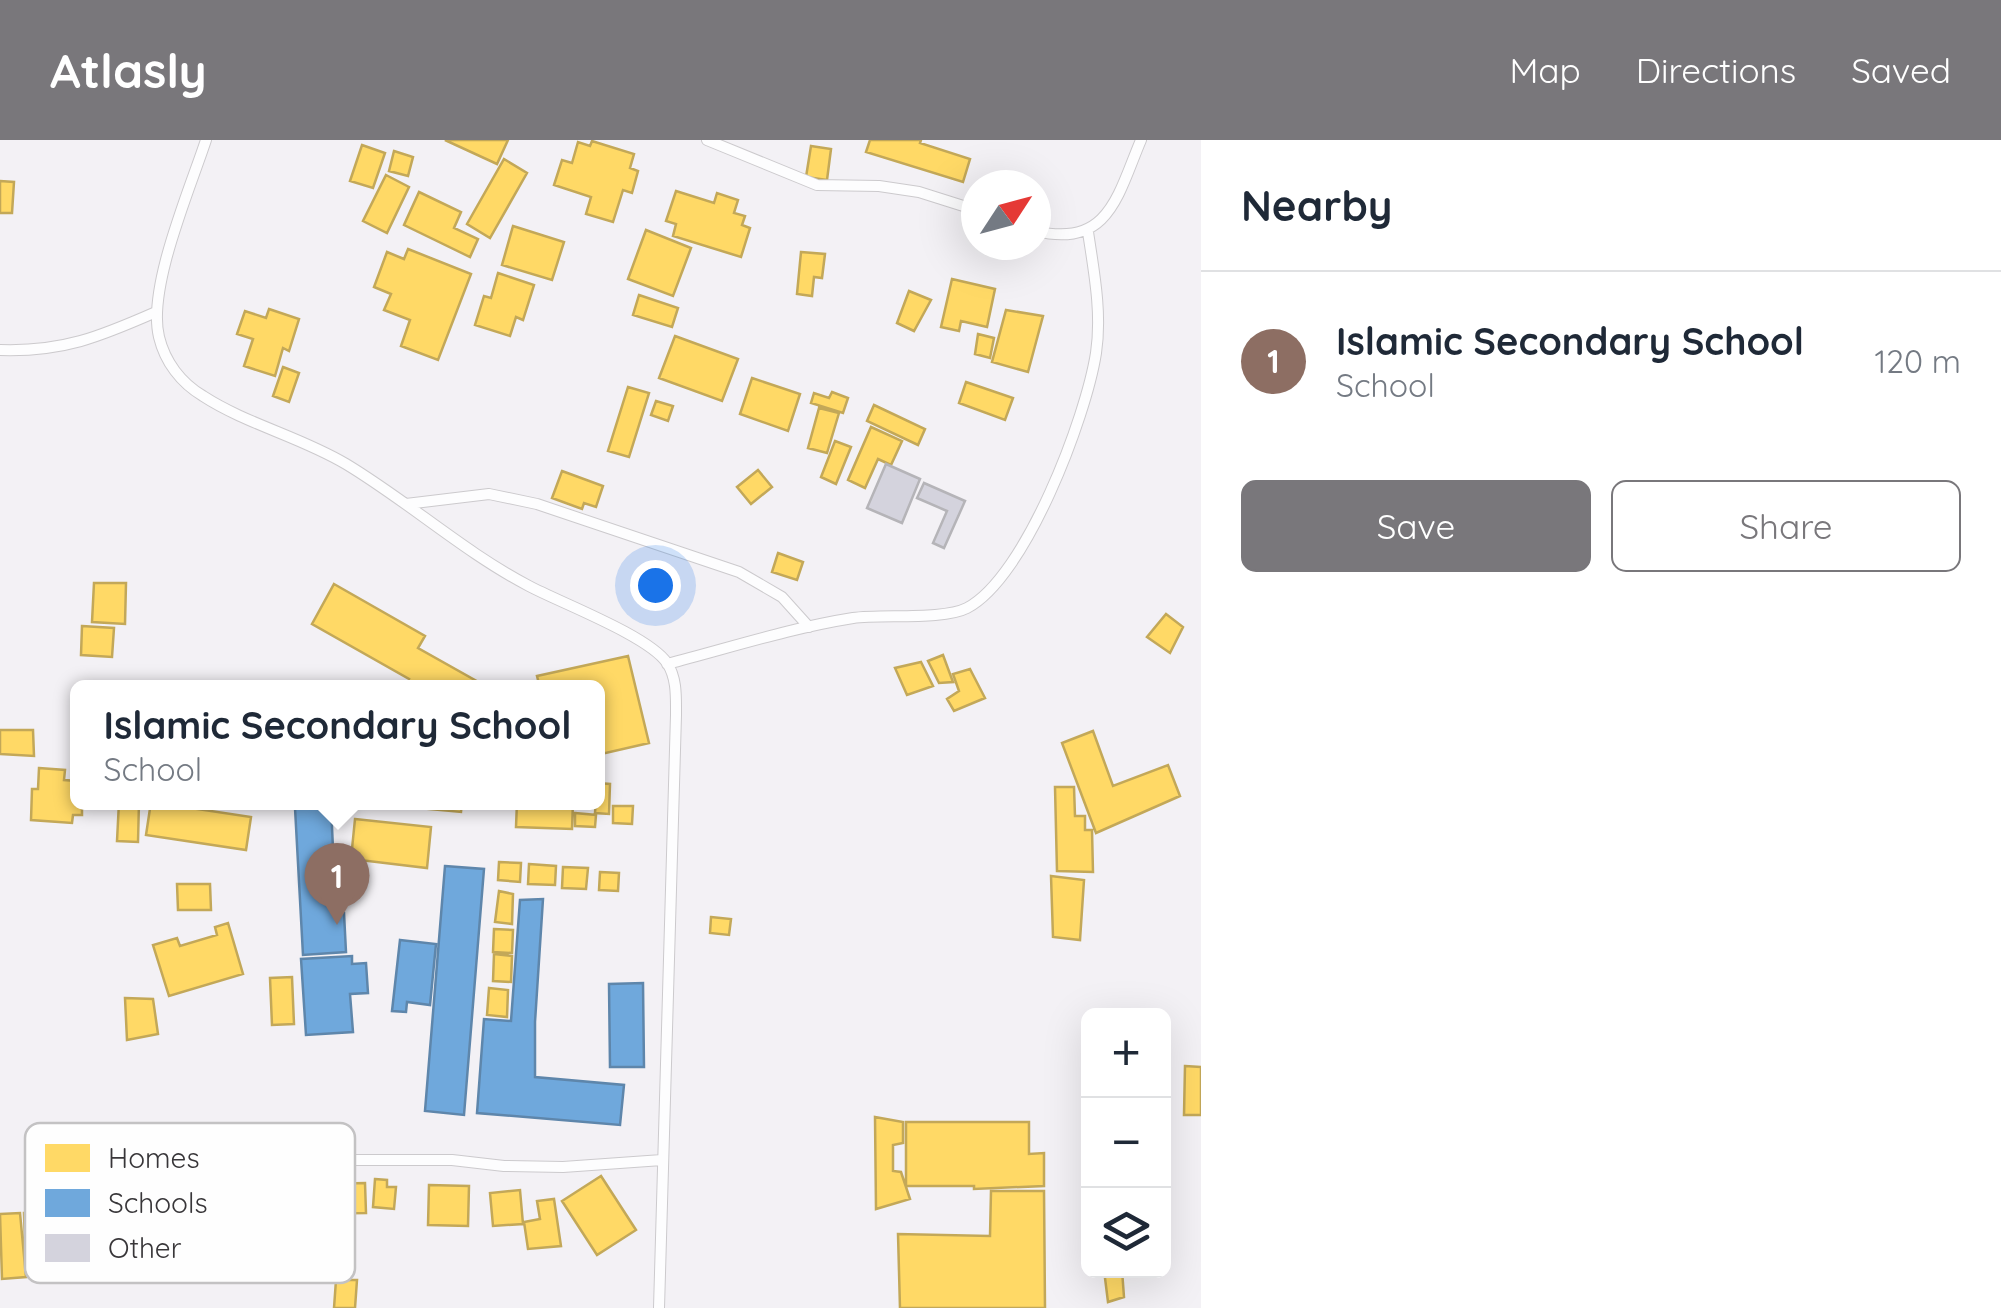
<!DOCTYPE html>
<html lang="en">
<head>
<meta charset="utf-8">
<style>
	:root { --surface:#fff; --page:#f6f6f7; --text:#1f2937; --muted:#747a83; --line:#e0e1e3; --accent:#79777b }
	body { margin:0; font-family:Quicksand,sans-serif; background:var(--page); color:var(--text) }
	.controls { position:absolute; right:30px; bottom:30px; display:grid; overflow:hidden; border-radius:15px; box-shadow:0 10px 40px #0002 }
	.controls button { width:90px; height:90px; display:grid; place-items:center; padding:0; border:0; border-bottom:2px solid var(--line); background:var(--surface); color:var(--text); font:50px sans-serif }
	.compass { position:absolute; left:961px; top:30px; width:90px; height:90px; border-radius:50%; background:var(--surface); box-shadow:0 10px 40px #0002; rotate:54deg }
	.you { position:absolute; left:655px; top:445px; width:35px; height:35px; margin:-25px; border:8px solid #fff; border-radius:50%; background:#1a73e8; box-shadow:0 0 0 15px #1a73e833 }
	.badge { display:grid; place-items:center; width:65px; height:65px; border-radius:50%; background:var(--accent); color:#fff; font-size:32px; font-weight:700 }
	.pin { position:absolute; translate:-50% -82px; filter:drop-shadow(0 2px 5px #0008) }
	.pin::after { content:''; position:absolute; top:52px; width:35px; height:30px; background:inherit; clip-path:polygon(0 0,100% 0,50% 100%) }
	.popup { position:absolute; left:70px; top:540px; width:535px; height:130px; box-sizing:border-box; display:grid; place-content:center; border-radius:15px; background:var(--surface); filter:drop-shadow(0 2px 8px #0005); font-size:32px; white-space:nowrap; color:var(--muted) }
	.popup b { font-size:38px; color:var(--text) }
	.popup::after { content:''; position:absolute; left:50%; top:100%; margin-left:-20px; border:20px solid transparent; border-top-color:var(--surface) }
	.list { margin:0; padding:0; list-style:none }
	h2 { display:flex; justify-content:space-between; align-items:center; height:130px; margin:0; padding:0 40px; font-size:42px }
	h2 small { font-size:32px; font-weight:400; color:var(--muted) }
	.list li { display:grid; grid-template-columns:65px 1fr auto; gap:30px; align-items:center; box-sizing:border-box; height:180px; padding:0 40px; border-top:2px solid var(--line) }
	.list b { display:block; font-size:38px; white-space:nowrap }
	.list p { margin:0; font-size:32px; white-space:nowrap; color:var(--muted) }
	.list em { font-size:32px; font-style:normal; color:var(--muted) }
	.actions { display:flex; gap:20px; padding:30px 40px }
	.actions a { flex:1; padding:22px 0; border:2px solid var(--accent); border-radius:15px; text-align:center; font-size:35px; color:var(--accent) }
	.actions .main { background:var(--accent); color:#fff }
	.icon { flex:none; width:55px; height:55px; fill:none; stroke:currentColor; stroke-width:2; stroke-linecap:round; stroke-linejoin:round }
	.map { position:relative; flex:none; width:1201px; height:1168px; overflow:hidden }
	header { display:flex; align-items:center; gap:60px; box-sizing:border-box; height:140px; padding:0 50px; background:var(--accent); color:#fff }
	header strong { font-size:48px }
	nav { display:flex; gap:55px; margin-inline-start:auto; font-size:35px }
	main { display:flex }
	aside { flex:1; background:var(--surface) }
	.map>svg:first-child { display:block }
	.homes { fill:#ffd966; stroke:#c3a858; stroke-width:2.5 }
	.schools { fill:#6fa8dc; stroke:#5e86ab; stroke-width:2.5 }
	.building { fill:#d4d3dd; stroke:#b5b4b8; stroke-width:2.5 }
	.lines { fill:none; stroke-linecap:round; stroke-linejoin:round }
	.service-casing { stroke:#cccacd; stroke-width:12 }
	.service { stroke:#fdfdfe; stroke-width:10 }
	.key { fill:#fefefe; stroke:#c3c2c3; stroke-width:2.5 }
	.key-label { font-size:28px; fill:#383639 }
</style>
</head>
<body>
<header>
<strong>Atlasly</strong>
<nav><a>Map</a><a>Directions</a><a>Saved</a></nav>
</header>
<main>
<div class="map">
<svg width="1201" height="1168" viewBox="0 0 1201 1168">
	<rect width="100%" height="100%" fill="#f3f1f5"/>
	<path class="homes" d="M 445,0 L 508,0 L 497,24 Z
		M 870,0 L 921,0 L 920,3 L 970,19 L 963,42 L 866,12 Z
		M 592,1 L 634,14 L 630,28 L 638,31 L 632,53 L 623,50 L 613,82 L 586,74 L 591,57 L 554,45 L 562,20 L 572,23 L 578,2 L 590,6 Z
		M 362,5 L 385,13 L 373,48 L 350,41 Z
		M 811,6 L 831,9 L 827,40 L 806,37 Z
		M 394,11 L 413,17 L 408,36 L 389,31 Z
		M 504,19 L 527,33 L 490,98 L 467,84 Z
		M 386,35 L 409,47 L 387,93 L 363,81 Z
		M 0,41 L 14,42 L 12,73 L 0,73 Z
		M 676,51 L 714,63 L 717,53 L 738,60 L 734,73 L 745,76 L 742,85 L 750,88 L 741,117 L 673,96 L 676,84 L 666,81 Z
		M 419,52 L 461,72 L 454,88 L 478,99 L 470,117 L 404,85 Z
		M 513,86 L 564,102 L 552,140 L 502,125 Z
		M 646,90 L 691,108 L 673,156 L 628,139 Z
		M 408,109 L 471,134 L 438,220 L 401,206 L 410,180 L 384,170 L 391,154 L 374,147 L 387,112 L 404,119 Z
		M 801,112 L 825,114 L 822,138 L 814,137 L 812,156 L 797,154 Z
		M 498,133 L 534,145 L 523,180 L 516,177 L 510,196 L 475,185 L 484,156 L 491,158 Z
		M 952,139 L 995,149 L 987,187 L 961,181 L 959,191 L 941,187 Z
		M 909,151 L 931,160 L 914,191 L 897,183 Z
		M 639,155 L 678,168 L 672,187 L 633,175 Z
		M 269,169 L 299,179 L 289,211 L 283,208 L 275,236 L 244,226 L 253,199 L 237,194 L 245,171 L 266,178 Z
		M 1006,170 L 1043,176 L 1028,232 L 992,222 Z
		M 978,194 L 994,198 L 990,218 L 975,214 Z
		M 675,196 L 738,219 L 722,261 L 659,238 Z
		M 283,227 L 299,233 L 289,262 L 273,256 Z
		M 752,238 L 800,254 L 788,291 L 740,274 Z
		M 966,242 L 1013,258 L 1005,280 L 959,263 Z
		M 628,247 L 649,253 L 629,317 L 608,311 Z
		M 832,252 L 848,258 L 843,273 L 811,263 L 814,253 L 829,258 Z
		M 656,261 L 673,266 L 668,281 L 651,275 Z
		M 874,265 L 925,289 L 918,305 L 867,281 Z
		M 819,268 L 839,273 L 827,313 L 808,308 Z
		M 871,287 L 902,301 L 891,325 L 878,319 L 865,348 L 848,340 Z
		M 835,301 L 851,307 L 836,344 L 821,337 Z
		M 758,330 L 772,347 L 751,364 L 737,347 Z
		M 562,331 L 603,346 L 596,367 L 584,363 L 582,369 L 552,358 Z
		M 778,413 L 803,422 L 797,440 L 772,432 Z
		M 94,443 L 126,443 L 125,484 L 92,482 Z
		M 334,444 L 425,496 L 418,508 L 489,548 L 413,548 L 406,544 L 409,539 L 312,484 Z
		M 1166,474 L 1183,487 L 1170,513 L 1147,497 Z
		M 82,486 L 114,488 L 112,517 L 81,515 Z
		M 943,515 L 953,542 L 939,543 L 928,521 Z
		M 628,516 L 649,603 L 597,615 L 597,548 L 540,548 L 537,536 Z
		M 921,522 L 933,546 L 907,555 L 895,528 Z
		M 970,529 L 985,558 L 954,571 L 947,559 L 959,551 L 953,534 Z
		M 0,590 L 33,590 L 34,616 L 0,614 Z
		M 1093,591 L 1113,646 L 1168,625 L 1180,656 L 1096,693 L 1062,603 Z
		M 39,628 L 65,630 L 64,640 L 77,641 L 77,662 L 82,662 L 82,675 L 73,675 L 72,683 L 31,680 L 32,649 L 38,649 Z
		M 597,643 L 610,644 L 609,674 L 595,673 Z
		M 1055,647 L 1074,647 L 1075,676 L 1085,676 L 1085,690 L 1092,690 L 1093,732 L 1057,731 Z
		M 119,662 L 139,662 L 138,702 L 117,701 Z
		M 151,662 L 251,677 L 246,710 L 146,695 Z
		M 353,662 L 462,662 L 461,672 Z
		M 517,662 L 573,662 L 572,689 L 516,687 Z
		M 613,666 L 633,666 L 632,684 L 613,683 Z
		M 575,673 L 596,675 L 595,687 L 575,686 Z
		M 355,679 L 431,687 L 427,728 L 351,719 Z
		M 499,722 L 521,723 L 520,742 L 498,740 Z
		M 529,724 L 556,726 L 555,745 L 528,744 Z
		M 563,727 L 588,728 L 586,749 L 562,748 Z
		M 600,732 L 619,733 L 618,751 L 599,750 Z
		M 1051,736 L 1084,740 L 1080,800 L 1053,797 Z
		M 177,744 L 210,744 L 211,770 L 178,770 Z
		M 499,751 L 513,754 L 512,784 L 495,782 Z
		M 711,777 L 731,779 L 729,795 L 710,793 Z
		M 228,783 L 243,834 L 169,856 L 153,805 L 177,798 L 180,806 L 217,795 L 215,787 Z
		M 494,789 L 513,790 L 512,813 L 493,812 Z
		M 494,814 L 512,816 L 511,842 L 493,841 Z
		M 292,837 L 294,884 L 272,885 L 270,838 Z
		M 489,848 L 508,850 L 507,877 L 487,875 Z
		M 125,858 L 153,859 L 158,894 L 127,900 Z
		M 1185,926 L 1201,927 L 1201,975 L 1184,975 Z
		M 875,977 L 903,982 L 903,1003 L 893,1005 L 893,1031 L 901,1032 L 910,1059 L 876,1069 Z
		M 906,982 L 1029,982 L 1029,1014 L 1044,1013 L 1044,1046 L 974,1049 L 974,1046 L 906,1046 Z
		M 601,1036 L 636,1090 L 597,1115 L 562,1061 Z
		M 375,1039 L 387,1040 L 387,1047 L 396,1047 L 394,1069 L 373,1067 Z
		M 365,1043 L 366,1073 L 235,1075 L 234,1046 Z
		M 429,1045 L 469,1046 L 468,1086 L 428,1085 Z
		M 520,1050 L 523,1084 L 493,1086 L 490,1053 Z
		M 991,1051 L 1044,1051 L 1045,1168 L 900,1168 L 898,1094 L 990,1096 Z
		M 554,1059 L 561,1106 L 528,1109 L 524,1082 L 540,1079 L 537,1061 Z
		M 20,1073 L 26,1137 L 2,1139 L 0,1074 Z
		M 24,1073 L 52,1073 L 53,1104 L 25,1104 Z
		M 258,1108 L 263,1130 L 225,1130 L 224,1110 Z
		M 1104,1130 L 1122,1130 L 1124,1157 L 1108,1162 Z
		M 336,1140 L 357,1140 L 355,1168 L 334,1168 Z"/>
	<path class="schools" d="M 331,666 L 336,773 L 344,773 L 346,812 L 303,815 L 295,668 Z
		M 445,726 L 484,729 L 464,975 L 425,971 Z
		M 543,759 L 535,882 L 535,937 L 624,945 L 620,985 L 477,973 L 484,879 L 511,881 L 520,760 Z
		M 400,800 L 436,804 L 430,865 L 407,862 L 406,872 L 392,871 Z
		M 352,816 L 352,824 L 366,823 L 368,853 L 350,854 L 353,892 L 306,895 L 301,819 Z
		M 643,843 L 644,927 L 610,927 L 609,844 Z"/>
	<path class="building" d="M 886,324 L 920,339 L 902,383 L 867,368 Z
		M 924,343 L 965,361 L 944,408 L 933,403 L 947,371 L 917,358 Z"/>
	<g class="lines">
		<g class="service-casing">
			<path id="service" d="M 206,0 C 190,49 147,148 159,197 C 165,222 181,243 203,256 C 246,284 301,297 346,324 C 409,362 464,412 529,446 C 561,463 649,496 667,523 C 677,538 676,557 676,575 L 659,1168
				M 707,0 L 817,45 L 879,46 L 919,52 L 976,70
				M 1036,91 C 1109,109 1118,54 1141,0
				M 0,210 C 63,212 99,197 156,172
				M 406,364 L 489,354 L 537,364 L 739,432 L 782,457 L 809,487
				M 667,524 C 729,508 790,488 853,478 C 882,474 944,480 967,468 C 1026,437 1086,277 1096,213 C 1102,173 1094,132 1088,92
				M 324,1020 L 452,1020 L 504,1026 L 563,1027 L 662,1020"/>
		</g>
		<use href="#service" class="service"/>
	</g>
	<rect x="25" y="983" width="330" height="160" rx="15" class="key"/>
	<rect x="45" y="1004" width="45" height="28" fill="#ffd966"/>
	<rect x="45" y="1049" width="45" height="28" fill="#6fa8dc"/>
	<rect x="45" y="1094" width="45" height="28" fill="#d4d3dd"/>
	<g class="key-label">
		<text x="108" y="1028">Homes</text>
		<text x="108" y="1073">Schools</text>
		<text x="108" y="1118">Other</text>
	</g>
</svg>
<div class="controls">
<button>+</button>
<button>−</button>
<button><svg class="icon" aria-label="layers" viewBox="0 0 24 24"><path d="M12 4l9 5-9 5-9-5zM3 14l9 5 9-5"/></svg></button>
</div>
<svg class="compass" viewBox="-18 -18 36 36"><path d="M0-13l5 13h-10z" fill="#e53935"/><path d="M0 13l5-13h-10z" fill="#747a83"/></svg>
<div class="you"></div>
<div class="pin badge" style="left:337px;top:785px;background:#8d6e63">1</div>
<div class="popup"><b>Islamic Secondary School</b>School</div>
</div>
<aside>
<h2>Nearby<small></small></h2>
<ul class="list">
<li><span class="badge" style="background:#8d6e63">1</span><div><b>Islamic Secondary School</b><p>School</p></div><em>120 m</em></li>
</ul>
<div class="actions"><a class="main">Save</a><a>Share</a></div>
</aside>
</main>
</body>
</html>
